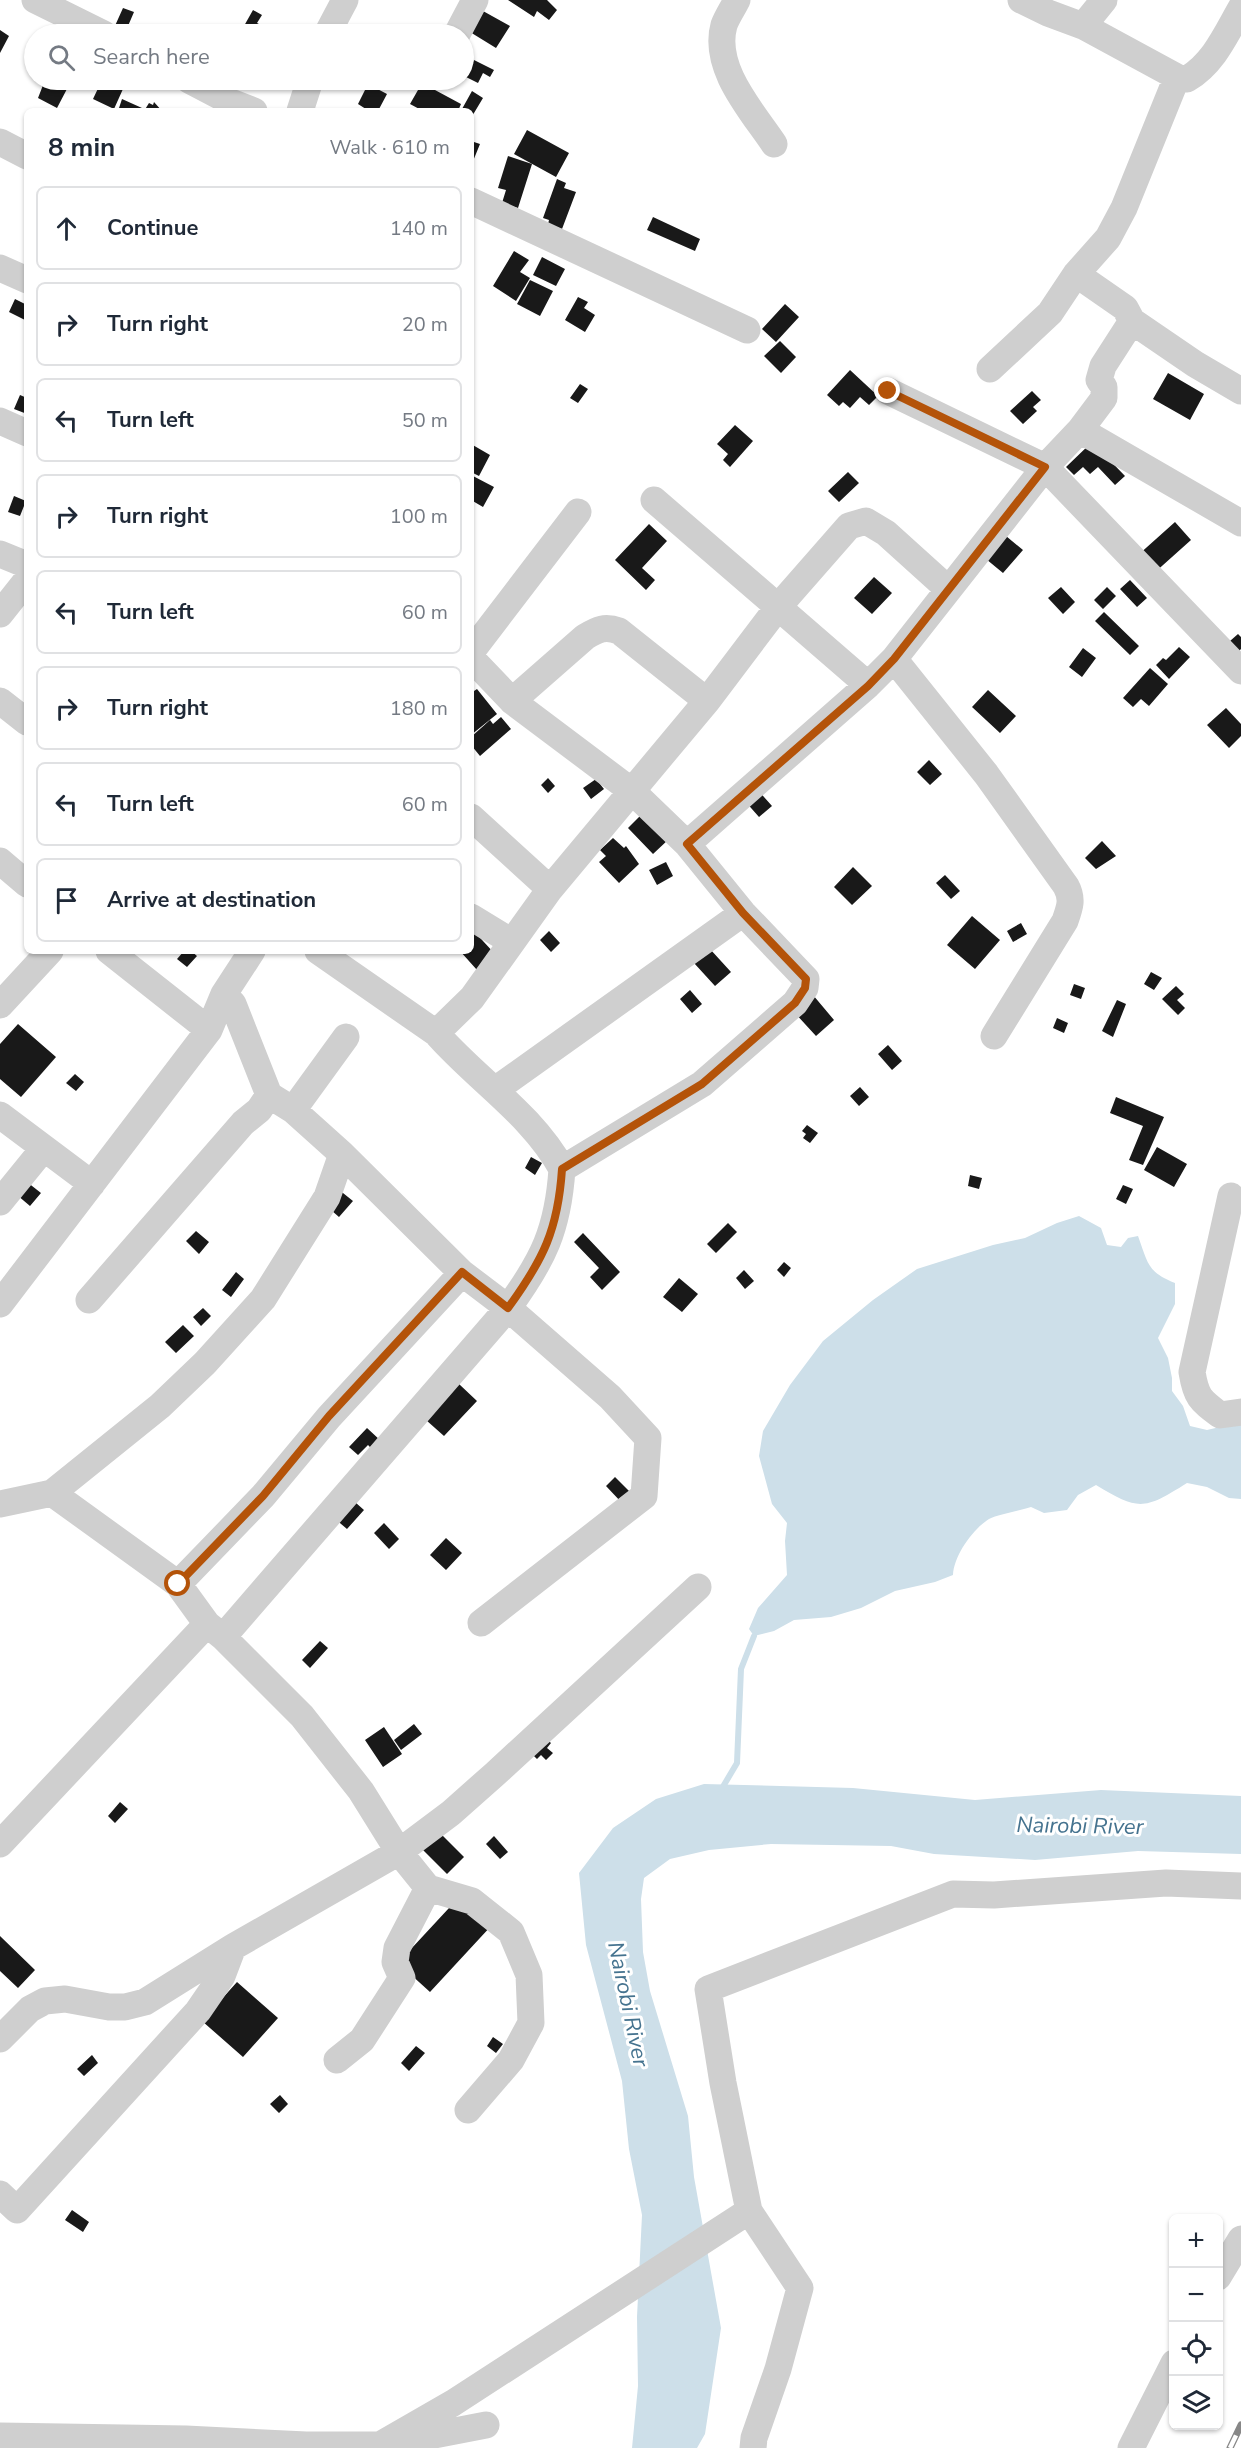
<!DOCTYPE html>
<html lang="en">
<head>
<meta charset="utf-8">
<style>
	:root { --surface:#fff; --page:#f2f2f3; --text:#1f2937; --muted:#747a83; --line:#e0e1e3 }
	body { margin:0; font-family:"Nunito Sans",sans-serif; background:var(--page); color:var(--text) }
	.controls { position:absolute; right:18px; bottom:18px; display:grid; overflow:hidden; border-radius:9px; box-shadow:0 2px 4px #0004 }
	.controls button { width:54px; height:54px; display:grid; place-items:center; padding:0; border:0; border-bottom:2px solid var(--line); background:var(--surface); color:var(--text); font:30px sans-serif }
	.stop { position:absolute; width:18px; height:18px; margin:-14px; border:4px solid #b45309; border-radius:50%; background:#fff }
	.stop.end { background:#b45309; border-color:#fff; box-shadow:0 2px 6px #0008 }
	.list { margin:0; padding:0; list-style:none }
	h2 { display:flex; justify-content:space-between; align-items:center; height:78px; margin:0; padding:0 24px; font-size:26px }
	h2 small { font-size:20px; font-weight:400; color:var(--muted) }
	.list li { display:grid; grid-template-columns:39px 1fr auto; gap:18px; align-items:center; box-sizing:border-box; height:84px; margin:0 12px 12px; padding:0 12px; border:2px solid var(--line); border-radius:9px }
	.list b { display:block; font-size:22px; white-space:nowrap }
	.list em { font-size:20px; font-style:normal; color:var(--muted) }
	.icon { flex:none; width:33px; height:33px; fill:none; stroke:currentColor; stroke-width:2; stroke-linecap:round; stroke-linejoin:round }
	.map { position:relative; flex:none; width:1241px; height:2448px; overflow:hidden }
	.search { position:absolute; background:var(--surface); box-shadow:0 2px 4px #0004; left:24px; top:24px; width:450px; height:66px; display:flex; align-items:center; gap:15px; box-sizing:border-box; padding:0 21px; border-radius:33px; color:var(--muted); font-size:22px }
	.panel { position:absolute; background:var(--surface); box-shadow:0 2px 4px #0004; left:24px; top:108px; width:450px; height:846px; border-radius:9px }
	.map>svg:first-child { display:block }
	.water { fill:#cddfe9 }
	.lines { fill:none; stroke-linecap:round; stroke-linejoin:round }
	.stream { stroke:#cddfe9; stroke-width:6 }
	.building { fill:#191919 }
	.minor { stroke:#cfcfcf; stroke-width:27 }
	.rail-casing { stroke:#878787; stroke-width:7 }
	.rail { stroke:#fff; stroke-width:4.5; stroke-dasharray:14; stroke-linecap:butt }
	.route { stroke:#b45309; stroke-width:8 }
	.labels { text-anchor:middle; stroke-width:6; stroke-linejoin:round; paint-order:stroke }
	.water-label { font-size:22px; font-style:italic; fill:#45738f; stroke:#fff }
</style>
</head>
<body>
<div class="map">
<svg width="1241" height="2448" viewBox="0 0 1241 2448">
	<rect width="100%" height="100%" fill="#fff"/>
	<path class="water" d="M 1079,1216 L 1101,1228 L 1107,1245 L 1121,1247 L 1128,1238 L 1138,1236 C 1148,1263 1147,1272 1175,1283 L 1175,1304 L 1158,1338 L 1168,1358 L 1172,1378 L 1172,1391 L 1183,1406 L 1190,1426 L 1207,1430 L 1241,1422 L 1241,1499 L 1229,1498 L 1207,1487 L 1187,1483 C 1144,1510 1139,1511 1096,1485 L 1078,1495 L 1067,1510 L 1044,1513 L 1031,1507 C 1019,1511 999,1514 989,1519 C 973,1529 954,1555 953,1575 L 935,1582 L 895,1591 L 861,1608 L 831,1617 L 794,1620 L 774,1631 L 754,1636 L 749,1629 L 758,1608 L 787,1575 L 785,1541 L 787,1523 L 772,1504 L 759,1456 L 763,1431 L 790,1385 L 823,1341 L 873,1300 L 917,1269 L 993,1245 L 1025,1238 L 1057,1223 Z
		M 704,1784 L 853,1788 L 975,1800 L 1101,1790 L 1241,1796 L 1241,1854 L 1138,1851 L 1035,1860 L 934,1854 L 891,1846 L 771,1844 L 709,1850 L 670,1859 L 644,1878 L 641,1899 L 643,1952 L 650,1991 L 688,2116 L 694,2177 L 721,2328 L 705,2434 L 697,2448 L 632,2448 L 638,2386 L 637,2317 L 642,2215 L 629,2149 L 622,2081 L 586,1945 L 579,1873 L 613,1828 L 656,1799 Z"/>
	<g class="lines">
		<path class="stream" d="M 721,1790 L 737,1763 L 741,1669 L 754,1636"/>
	</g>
	<path class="building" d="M 508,0 L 547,0 L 557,10 L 549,20 L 537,11 L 534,17 Z
		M 123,8 L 134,12 L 125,33 L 114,28 Z
		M 253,10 L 262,15 L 257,23 L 278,34 L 259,34 L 244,26 Z
		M 483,11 L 510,26 L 496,48 L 470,32 Z
		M 0,30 L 9,36 L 0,53 Z
		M 474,60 L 494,70 L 490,77 L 483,73 L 478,83 L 464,76 L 464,64 L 471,67 Z
		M 45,80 L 51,80 L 68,87 L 57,108 L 38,98 Z
		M 102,80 L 127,80 L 114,109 L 93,99 Z
		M 422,83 L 461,104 L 458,111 L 423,111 L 410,104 Z
		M 368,84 L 387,94 L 378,111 L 369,111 L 358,104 Z
		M 472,91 L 483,98 L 471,118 L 471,111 L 462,109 Z
		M 122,99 L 142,108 L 141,111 L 118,111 Z
		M 154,102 L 162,111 L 144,111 L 149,103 L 153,105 Z
		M 527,130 L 569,153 L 556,177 L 514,154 Z
		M 471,141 L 480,144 L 471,166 Z
		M 508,156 L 532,164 L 518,208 L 502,203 L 506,190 L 498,188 Z
		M 557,179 L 566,183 L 564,188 L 576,192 L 562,229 L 548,224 L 549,220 L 543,218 Z
		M 653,217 L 700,239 L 695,251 L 647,230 Z
		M 514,251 L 529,260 L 520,272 L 530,278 L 516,301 L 493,286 Z
		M 542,257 L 565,269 L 556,286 L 533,275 Z
		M 530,280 L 553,291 L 540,316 L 517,304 Z
		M 578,297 L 588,302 L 584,308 L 595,315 L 585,332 L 565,320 Z
		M 15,299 L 27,305 L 27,321 L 9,312 Z
		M 785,304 L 799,317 L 776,342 L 762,329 Z
		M 780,341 L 796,357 L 781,373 L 764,356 Z
		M 850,370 L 878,396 L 869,405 L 860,397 L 850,408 L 843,402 L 839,406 L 827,395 Z
		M 1168,373 L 1204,394 L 1190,420 L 1153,399 Z
		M 580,384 L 588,389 L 578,403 L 570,398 Z
		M 1032,391 L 1041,400 L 1033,407 L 1037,411 L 1023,424 L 1010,411 Z
		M 20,395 L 27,398 L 27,414 L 14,409 Z
		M 735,425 L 753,441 L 730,467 L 723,460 L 728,454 L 717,444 Z
		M 1092,442 L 1125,476 L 1115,485 L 1098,467 L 1090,474 L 1083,467 L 1074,475 L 1066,467 Z
		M 471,444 L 490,455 L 479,476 L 471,472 Z
		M 848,472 L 859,483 L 839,502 L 828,491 Z
		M 473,476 L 494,487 L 483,507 L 471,500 Z
		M 14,496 L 26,501 L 20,516 L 8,512 Z
		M 1175,522 L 1191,540 L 1153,574 L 1137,556 Z
		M 649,524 L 667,541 L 642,568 L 655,580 L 646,590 L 615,560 Z
		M 1006,536 L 1023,550 L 1003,573 L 986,559 Z
		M 874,577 L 892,593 L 872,614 L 854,598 Z
		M 1130,580 L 1147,598 L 1137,607 L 1120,589 Z
		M 1061,587 L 1075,602 L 1063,614 L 1048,598 Z
		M 1107,587 L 1116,596 L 1103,609 L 1094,600 Z
		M 1104,612 L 1139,646 L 1130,655 L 1095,621 Z
		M 1238,634 L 1241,637 L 1241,649 L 1239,651 L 1230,641 Z
		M 1179,647 L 1190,657 L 1169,679 L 1156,665 L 1163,658 L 1166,660 Z
		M 1083,648 L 1096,658 L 1082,677 L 1069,667 Z
		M 1150,668 L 1168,684 L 1149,706 L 1141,699 L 1133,707 L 1123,698 Z
		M 477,689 L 497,714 L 471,735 L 471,693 Z
		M 988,690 L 1016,716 L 1000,733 L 972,707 Z
		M 1226,708 L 1241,724 L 1241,736 L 1229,748 L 1207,725 Z
		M 501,717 L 511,729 L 480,756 L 471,745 L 471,737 L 490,720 L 493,724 Z
		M 929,760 L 942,774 L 930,785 L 917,772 Z
		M 548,778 L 555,786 L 548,793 L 541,785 Z
		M 596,779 L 604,789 L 591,799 L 583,788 Z
		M 756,788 L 772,806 L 759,817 L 744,800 Z
		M 644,812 L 669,839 L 653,854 L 628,828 Z
		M 613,838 L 624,848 L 626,846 L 639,864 L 619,883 L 599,862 L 606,856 L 600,850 Z
		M 1102,841 L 1116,856 L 1096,869 L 1085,858 Z
		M 666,862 L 673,876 L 657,885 L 649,870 Z
		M 853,867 L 872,886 L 852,905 L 834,887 Z
		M 945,875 L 960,891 L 951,899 L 936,883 Z
		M 972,916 L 1000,940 L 975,969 L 947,945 Z
		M 1021,923 L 1027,934 L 1013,942 L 1007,931 Z
		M 471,928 L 495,954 L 477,970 L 460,951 L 471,951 Z
		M 549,931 L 560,943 L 551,952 L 540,940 Z
		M 710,949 L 731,972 L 715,986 L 694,963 Z
		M 184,951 L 191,951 L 197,956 L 187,967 L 177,959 Z
		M 1151,972 L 1162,978 L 1154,990 L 1144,984 Z
		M 1074,984 L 1085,988 L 1081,999 L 1070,995 Z
		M 1176,986 L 1184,994 L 1177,1000 L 1185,1008 L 1178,1015 L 1162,999 Z
		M 690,990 L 702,1004 L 692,1013 L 680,999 Z
		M 813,995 L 834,1020 L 816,1036 L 794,1012 Z
		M 1117,1000 L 1126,1004 L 1113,1037 L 1102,1031 Z
		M 1057,1018 L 1068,1023 L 1064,1033 L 1053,1028 Z
		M 18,1024 L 56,1057 L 21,1097 L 0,1079 L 0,1044 Z
		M 888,1045 L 902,1061 L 892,1070 L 878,1054 Z
		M 75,1074 L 84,1082 L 76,1091 L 66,1083 Z
		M 860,1087 L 869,1097 L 859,1106 L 850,1096 Z
		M 1116,1097 L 1164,1117 L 1143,1165 L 1129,1160 L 1143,1126 L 1110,1113 Z
		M 807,1125 L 818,1133 L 810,1143 L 803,1138 L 806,1134 L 802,1131 Z
		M 1157,1147 L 1187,1164 L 1174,1187 L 1144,1170 Z
		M 531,1157 L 542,1163 L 535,1175 L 525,1168 Z
		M 970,1175 L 982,1178 L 979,1189 L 968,1186 Z
		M 27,1182 L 41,1193 L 30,1206 L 17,1195 Z
		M 1123,1185 L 1133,1189 L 1126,1204 L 1116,1199 Z
		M 338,1189 L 353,1201 L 339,1217 L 324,1204 Z
		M 728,1223 L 737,1232 L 716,1253 L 707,1244 Z
		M 196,1231 L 209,1242 L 199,1254 L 186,1241 Z
		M 583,1233 L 620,1272 L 602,1290 L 590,1277 L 599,1268 L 574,1242 Z
		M 784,1262 L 791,1268 L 784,1277 L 777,1270 Z
		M 744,1270 L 754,1281 L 745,1289 L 736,1278 Z
		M 236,1272 L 244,1279 L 231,1297 L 222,1290 Z
		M 679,1278 L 698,1294 L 682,1312 L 663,1297 Z
		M 203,1308 L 211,1316 L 201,1326 L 193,1317 Z
		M 183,1325 L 194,1336 L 176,1353 L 165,1342 Z
		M 459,1384 L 477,1401 L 444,1436 L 426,1420 Z
		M 367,1428 L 381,1441 L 373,1450 L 368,1445 L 358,1455 L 349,1447 Z
		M 615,1477 L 632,1494 L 622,1503 L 606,1486 Z
		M 347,1495 L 364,1510 L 347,1529 L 334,1518 Z
		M 384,1523 L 399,1539 L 389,1549 L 374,1533 Z
		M 446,1538 L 462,1553 L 446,1570 L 430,1555 Z
		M 320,1641 L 328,1648 L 310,1668 L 302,1660 Z
		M 414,1724 L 422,1734 L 401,1750 L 394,1740 Z
		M 384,1727 L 402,1754 L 383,1767 L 365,1740 Z
		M 541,1734 L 551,1743 L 547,1748 L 553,1753 L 546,1760 L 541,1755 L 537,1759 L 526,1748 Z
		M 120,1802 L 128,1809 L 115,1823 L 108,1816 Z
		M 436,1829 L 464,1857 L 447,1874 L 419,1846 Z
		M 494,1836 L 508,1852 L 500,1859 L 486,1844 Z
		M 471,1905 L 492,1925 L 430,1992 L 398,1963 L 449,1908 Z
		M 0,1936 L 35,1970 L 18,1988 L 0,1971 Z
		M 237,1982 L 278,2018 L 243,2057 L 202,2021 Z
		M 493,2037 L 503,2044 L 496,2053 L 487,2046 Z
		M 416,2046 L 425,2053 L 409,2071 L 401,2063 Z
		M 92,2055 L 98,2063 L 84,2076 L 77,2069 Z
		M 280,2095 L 288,2104 L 279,2113 L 270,2104 Z
		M 72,2210 L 89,2222 L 83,2232 L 65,2220 Z"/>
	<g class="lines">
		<path class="minor" d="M 35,0 L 104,34
			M 737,0 C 733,8 727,17 724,25 C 712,68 752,111 774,144
			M 1083,26 L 1104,0
			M 327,34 L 345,0
			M 457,34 L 475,0
			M 1177,77 L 1187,79 C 1214,63 1226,34 1241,8
			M 189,80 L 231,102 L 254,111
			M 300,111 L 310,80
			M 0,142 L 27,156
			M 471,201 L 747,330
			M 0,268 L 27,280
			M 1132,321 L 1195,364 L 1241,391
			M 990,369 L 1050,313 L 1076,274
			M 888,391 L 1045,467 L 1241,671
			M 0,421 L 27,433
			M 1080,430 L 1241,523
			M 654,500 L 778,607 L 849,526 L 866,521 L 886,533 L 948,589
			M 0,554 L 27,565
			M 0,614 L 27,580
			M 471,652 L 578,512
			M 471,658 L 512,701 L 633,792 L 687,844 L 868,685 L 894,659 L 1045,467 L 1080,430 L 1104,398 L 1104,387 L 1099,380 L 1103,366 L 1132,321 L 1125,308 L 1076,274 L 1108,238 L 1124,208 L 1177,77 L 1083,26 L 1048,13 L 1021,0
			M 894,659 L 986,774 L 1066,886 C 1073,899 1070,907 1065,921 L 994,1036
			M 0,701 L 27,722
			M 512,701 L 585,637 C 598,629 605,626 619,631 L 707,701 L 778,607 L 868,685
			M 471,817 L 550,889
			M 0,861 L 27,884
			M 471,917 L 512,942
			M 318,951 L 436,1033 L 472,998 L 550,889 L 707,701
			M 224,994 L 252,951
			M 0,1005 L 50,951
			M 209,1030 L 224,994 L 233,1004 L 269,1095 L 293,1110 L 342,1154 L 462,1273 L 508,1308 L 610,1397 L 648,1438 L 644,1496 L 481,1623
			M 436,1033 C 477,1080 532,1114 562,1169
			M 495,1090 L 743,913
			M 293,1110 L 346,1037
			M 0,1115 L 92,1184
			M 1231,1196 L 1192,1372 C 1196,1397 1200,1400 1220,1415 L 1241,1412
			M 0,1202 L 44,1148
			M 89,1300 L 243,1123 L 259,1110 L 269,1095
			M 0,1304 L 209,1030 L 109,951
			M 0,1504 L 52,1493 L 160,1406 L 205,1363 L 263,1299 L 327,1197 L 342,1154
			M 178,1584 L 263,1496 L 329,1417 L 462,1273
			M 207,1624 L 223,1637 L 302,1716 L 361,1791 L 399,1852 L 428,1888 L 472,1901 L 511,1932 L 529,1975 L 531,2023 L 511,2060 L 468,2110
			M 223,1637 L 508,1308 C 543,1260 558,1230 562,1169 L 702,1084 L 795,1003 L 805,988 L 806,979 L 743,913 L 687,844
			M 0,1844 L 207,1624 L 178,1584 L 52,1493
			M 0,2039 L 30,2009 L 45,2001 L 65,1999 L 109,2007 L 125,2007 L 145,2002 L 233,1947 L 399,1852 L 451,1813 L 495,1774 L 698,1587
			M 337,2060 L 362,2040 L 402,1978 L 395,1962 L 397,1948 L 428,1888
			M 0,2194 L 17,2210 L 198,2011 L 222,1976 L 233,1947
			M 1218,2277 L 1241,2239
			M 0,2436 L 186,2439 L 306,2445 L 380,2445 L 453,2403 L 749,2211
			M 398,2442 L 486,2425
			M 753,2448 L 754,2438 L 778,2369 L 800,2288 L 749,2211 L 723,2083 L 708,1989 L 953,1894 L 994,1895 L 1166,1883 L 1241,1886
			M 1131,2448 L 1174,2363"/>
		<g class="rail-casing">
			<path id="rail" d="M 1230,2448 L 1241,2425"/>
		</g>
		<use href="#rail" class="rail"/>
	</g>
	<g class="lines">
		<path class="route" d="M 178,1584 L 263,1496 L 329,1416 L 462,1272 L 508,1308 C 543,1260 558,1230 562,1169 L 702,1084 L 795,1003 L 805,988 L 806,979 L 743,913 L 687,844 L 868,686 L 894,659 L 1045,467 L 888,391"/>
	</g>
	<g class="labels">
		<g class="water-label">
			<text transform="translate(1080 1825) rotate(1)" y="8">Nairobi River</text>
			<text transform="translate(629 2004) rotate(78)" y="8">Nairobi River</text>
		</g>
	</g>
</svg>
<div class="controls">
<button>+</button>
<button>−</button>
<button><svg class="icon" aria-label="locate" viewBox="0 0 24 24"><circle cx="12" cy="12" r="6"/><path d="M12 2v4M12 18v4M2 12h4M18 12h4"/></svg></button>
<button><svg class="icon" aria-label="layers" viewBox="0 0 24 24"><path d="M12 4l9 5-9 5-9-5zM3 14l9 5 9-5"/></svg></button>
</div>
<div class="stop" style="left:178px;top:1584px"></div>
<div class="stop end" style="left:888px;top:391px"></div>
<div class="search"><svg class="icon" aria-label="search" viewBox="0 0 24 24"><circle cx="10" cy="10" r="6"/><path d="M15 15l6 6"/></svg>Search here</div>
<section class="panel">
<h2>8 min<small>Walk · 610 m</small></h2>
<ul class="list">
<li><svg class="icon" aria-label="ahead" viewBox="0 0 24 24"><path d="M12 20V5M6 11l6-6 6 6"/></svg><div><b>Continue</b></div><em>140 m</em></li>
<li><svg class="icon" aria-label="right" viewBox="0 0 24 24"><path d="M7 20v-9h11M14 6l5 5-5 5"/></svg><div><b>Turn right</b></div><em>20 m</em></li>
<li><svg class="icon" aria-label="left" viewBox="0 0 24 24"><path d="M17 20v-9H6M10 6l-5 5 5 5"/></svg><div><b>Turn left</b></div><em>50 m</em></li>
<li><svg class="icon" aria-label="right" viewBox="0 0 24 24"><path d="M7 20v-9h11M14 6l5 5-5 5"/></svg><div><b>Turn right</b></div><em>100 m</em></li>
<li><svg class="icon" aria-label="left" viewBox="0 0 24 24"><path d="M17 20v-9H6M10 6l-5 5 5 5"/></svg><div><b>Turn left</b></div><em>60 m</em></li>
<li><svg class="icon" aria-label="right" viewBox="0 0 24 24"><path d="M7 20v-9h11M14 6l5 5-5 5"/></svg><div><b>Turn right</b></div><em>180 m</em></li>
<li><svg class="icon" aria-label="left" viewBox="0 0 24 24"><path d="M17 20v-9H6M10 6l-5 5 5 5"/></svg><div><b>Turn left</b></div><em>60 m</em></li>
<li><svg class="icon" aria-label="arrive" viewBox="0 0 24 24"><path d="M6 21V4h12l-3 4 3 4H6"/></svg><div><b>Arrive at destination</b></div></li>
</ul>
</section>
</div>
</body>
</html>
